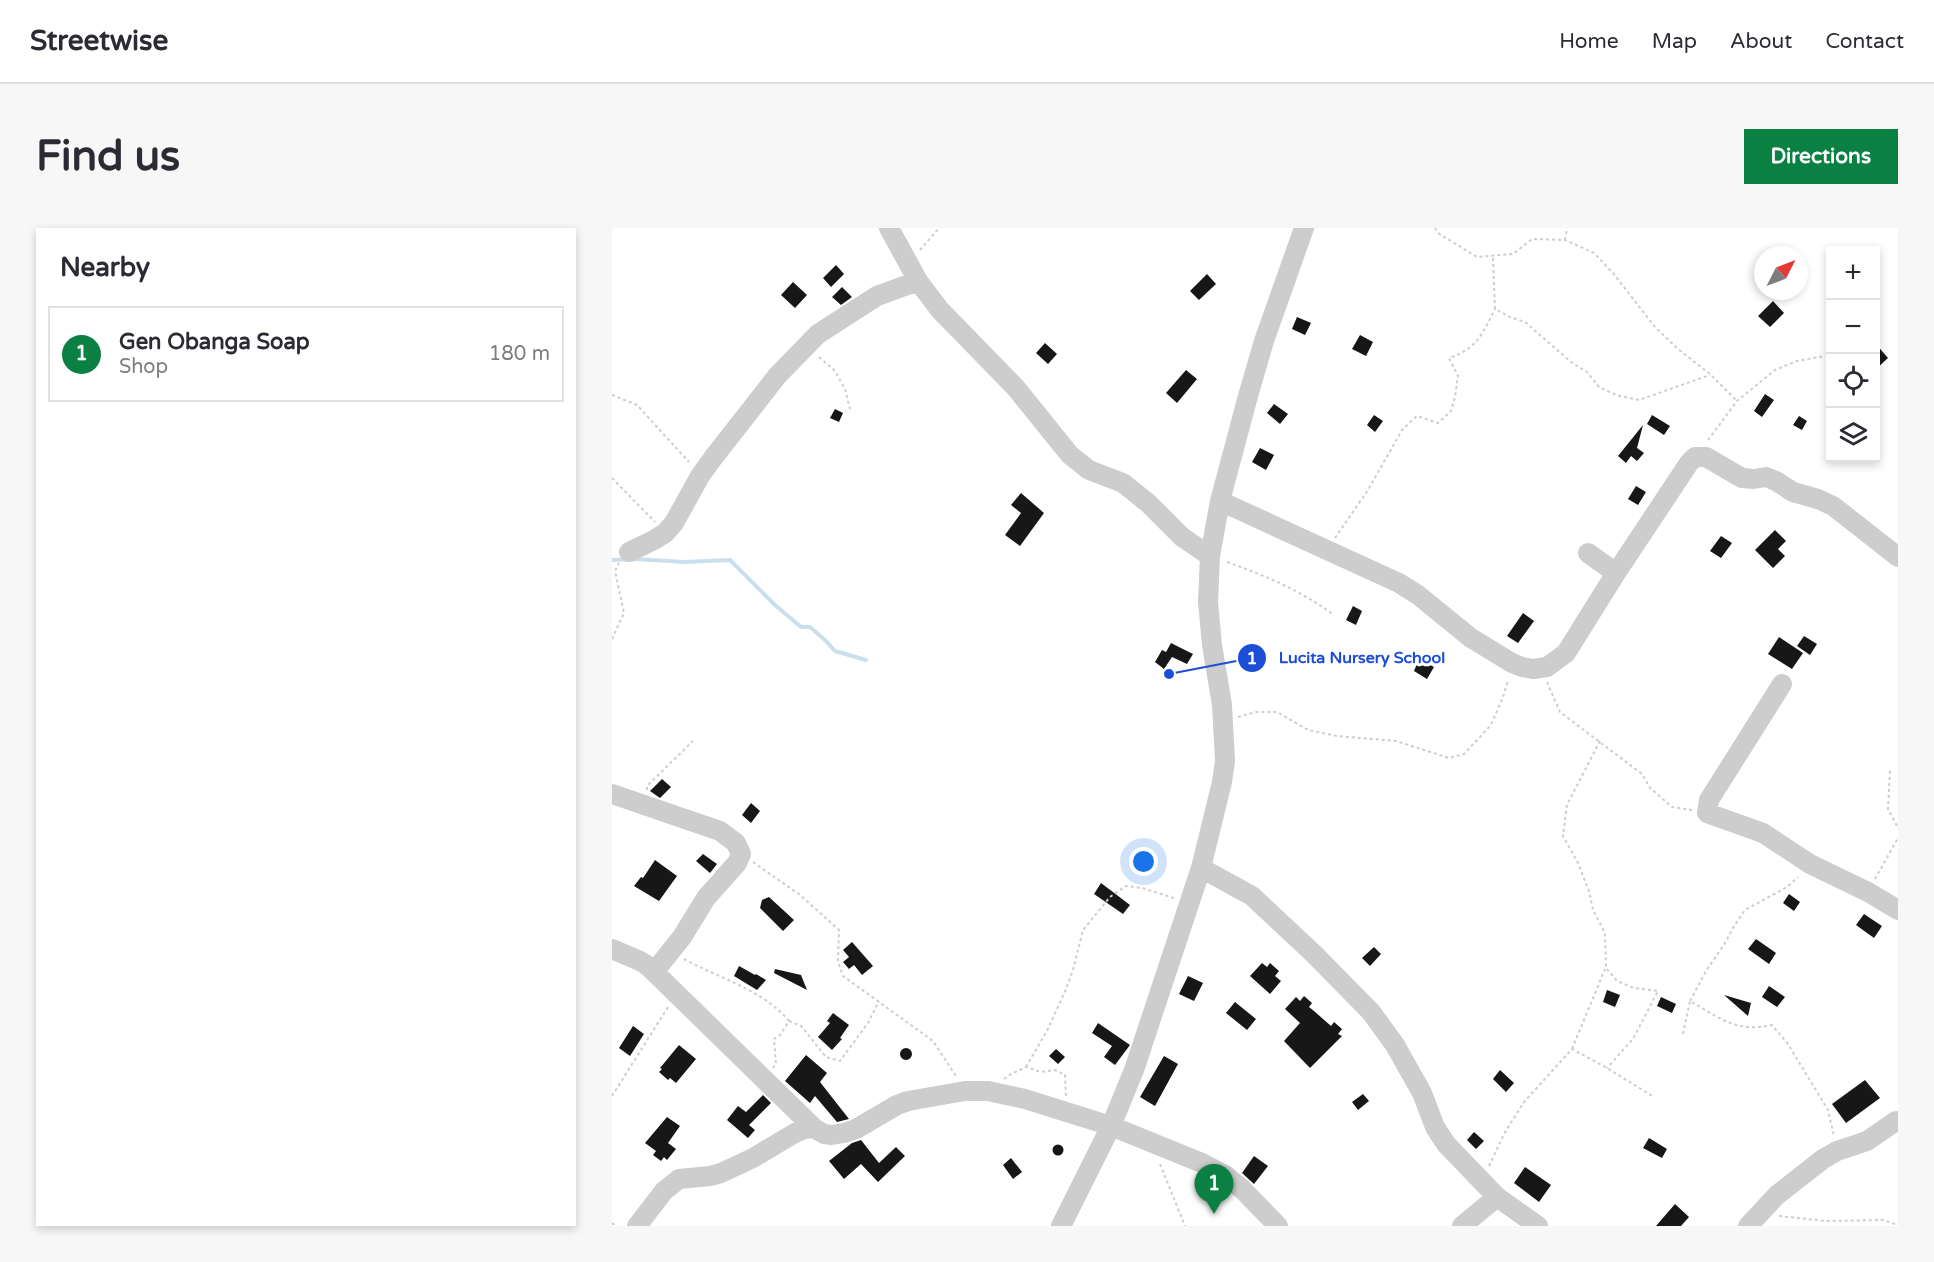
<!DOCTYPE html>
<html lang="en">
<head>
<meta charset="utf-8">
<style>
	:root { --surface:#fff; --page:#f7f7f7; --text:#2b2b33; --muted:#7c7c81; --line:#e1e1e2; --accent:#0b8043 }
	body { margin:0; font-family:"Varela Round",sans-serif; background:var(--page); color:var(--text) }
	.controls { position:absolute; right:18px; top:18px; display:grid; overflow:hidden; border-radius:0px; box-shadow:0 3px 9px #0003 }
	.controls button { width:54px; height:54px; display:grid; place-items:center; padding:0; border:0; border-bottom:2px solid var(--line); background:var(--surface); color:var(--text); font:30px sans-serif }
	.compass { position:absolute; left:1142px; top:18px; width:54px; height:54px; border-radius:50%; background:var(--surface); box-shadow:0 3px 9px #0003; rotate:48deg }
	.you { position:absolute; left:532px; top:634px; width:21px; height:21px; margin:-15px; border:4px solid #fff; border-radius:50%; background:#1a73e8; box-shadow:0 0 0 9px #1a73e833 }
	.badge { display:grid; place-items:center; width:39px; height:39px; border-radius:50%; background:var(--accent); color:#fff; font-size:20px; font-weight:700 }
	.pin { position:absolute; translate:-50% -50px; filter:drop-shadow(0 2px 3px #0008) }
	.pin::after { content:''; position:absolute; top:32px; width:21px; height:18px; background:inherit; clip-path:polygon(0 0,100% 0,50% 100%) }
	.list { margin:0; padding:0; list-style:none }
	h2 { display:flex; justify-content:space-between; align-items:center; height:78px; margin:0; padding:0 24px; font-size:26px }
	h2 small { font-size:20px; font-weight:400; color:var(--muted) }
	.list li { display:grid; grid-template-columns:39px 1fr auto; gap:18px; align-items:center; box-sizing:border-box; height:96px; margin:0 12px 12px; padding:0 12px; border:2px solid var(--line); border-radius:0px }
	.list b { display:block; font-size:22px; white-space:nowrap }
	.list p { margin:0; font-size:20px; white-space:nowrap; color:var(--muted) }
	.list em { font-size:20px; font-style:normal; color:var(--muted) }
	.icon { flex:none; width:33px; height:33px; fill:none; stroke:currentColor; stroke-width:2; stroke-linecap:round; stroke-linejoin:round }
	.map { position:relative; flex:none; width:1286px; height:998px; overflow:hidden; border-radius:0px }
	header { display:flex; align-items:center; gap:36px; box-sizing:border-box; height:84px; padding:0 30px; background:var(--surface); border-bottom:2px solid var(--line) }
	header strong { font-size:28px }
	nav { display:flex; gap:33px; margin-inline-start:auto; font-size:21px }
	.intro { display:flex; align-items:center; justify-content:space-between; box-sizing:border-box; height:144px; padding:0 36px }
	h1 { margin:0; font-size:42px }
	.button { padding:15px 27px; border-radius:0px; background:var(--accent); color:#fff; font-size:21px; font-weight:700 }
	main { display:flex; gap:36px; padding:0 36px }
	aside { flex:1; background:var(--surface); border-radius:0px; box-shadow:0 3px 9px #0003 }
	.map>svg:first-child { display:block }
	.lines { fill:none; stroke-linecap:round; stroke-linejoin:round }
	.stream { stroke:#c9dfee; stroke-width:4 }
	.building { fill:#171717 }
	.path { stroke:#cdcdcd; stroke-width:2; stroke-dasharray:3 3; stroke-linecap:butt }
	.minor { stroke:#cdcdcd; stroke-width:20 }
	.leader { fill:none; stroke:#1d4ed8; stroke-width:2 }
	.callout-dot { fill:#1d4ed8; stroke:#fff; stroke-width:2 }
	.mark-label { font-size:18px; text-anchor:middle; font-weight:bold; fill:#fff }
	.callout-label { font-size:16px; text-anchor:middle; font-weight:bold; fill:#1d4ed8; stroke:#fff; stroke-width:6; stroke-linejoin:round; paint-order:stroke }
</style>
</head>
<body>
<header>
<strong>Streetwise</strong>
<nav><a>Home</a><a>Map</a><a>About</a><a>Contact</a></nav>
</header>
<div class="intro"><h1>Find us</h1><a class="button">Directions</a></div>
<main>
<aside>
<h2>Nearby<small></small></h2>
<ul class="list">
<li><span class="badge">1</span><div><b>Gen Obanga Soap</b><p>Shop</p></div><em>180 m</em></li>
</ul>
</aside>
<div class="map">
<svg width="1286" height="998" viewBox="0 0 1286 998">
	<rect width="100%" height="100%" fill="#fff"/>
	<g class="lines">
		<path class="stream" d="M 0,332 L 23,331 L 73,334 L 118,332 L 163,377 L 189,399 L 198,399 L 214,413 L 223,423 L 254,432"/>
	</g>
	<path class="building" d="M 224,37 L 232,46 L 219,59 L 211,50 Z
		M 595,46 L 604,56 L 587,72 L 578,63 Z
		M 181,54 L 195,67 L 183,80 L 169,67 Z
		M 230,59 L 240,69 L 229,77 L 220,69 Z
		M 1161,73 L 1172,85 L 1158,99 L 1146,88 Z
		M 685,89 L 699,95 L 693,107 L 680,101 Z
		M 748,107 L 761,114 L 754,128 L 740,121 Z
		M 433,115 L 445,126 L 436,136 L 424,125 Z
		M 1263,115 L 1276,130 L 1263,142 Z
		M 574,142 L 585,151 L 565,175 L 554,165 Z
		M 1153,166 L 1162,172 L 1150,189 L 1142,183 Z
		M 662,176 L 676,186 L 668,196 L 655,185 Z
		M 223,181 L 231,185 L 227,194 L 218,190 Z
		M 762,187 L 771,193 L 763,204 L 755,197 Z
		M 1040,187 L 1058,198 L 1052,207 L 1035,196 Z
		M 1187,188 L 1195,193 L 1190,202 L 1181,197 Z
		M 1031,197 L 1025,220 L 1032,225 L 1025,233 L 1019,228 L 1014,235 L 1006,228 Z
		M 648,220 L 662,227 L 654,242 L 640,234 Z
		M 1024,258 L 1034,264 L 1026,277 L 1016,271 Z
		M 409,265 L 432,285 L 408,318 L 393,307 L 409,285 L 399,277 Z
		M 1163,302 L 1174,313 L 1166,321 L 1173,328 L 1161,340 L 1143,322 Z
		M 1109,308 L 1120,315 L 1109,330 L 1098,323 Z
		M 741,378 L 750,383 L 744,397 L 734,392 Z
		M 911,385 L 922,393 L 906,415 L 895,408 Z
		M 1192,408 L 1205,416 L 1198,427 L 1185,418 Z
		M 1167,409 L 1191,425 L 1180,441 L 1156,426 Z
		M 559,415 L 581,426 L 575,436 L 560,429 L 552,441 L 543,434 L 550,422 L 554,424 Z
		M 807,431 L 822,439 L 815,451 L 802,443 Z
		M 50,551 L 59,559 L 48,570 L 38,563 Z
		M 139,575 L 148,583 L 139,595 L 130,587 Z
		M 91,626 L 105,636 L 98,645 L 84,633 Z
		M 43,632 L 65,648 L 47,673 L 22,658 L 29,649 L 31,650 Z
		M 489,655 L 518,677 L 511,686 L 482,666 Z
		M 1177,666 L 1188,674 L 1182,683 L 1171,675 Z
		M 157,669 L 182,692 L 171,703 L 148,680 L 150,672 Z
		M 1252,686 L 1270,698 L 1262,710 L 1244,697 Z
		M 1144,711 L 1164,725 L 1157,736 L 1136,721 Z
		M 240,714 L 261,738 L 250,747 L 242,737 L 237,741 L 231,734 L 237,729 L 231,722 Z
		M 762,719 L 769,726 L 758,738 L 750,730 Z
		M 650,735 L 655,739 L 658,735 L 667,743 L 663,748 L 669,753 L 658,766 L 638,748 Z
		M 127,738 L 143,747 L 144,746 L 154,752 L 145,762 L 122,748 Z
		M 163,741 L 189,747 L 195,762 L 162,745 Z
		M 576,748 L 591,755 L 582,773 L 567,766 Z
		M 1157,758 L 1173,769 L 1165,779 L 1150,769 Z
		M 995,762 L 1008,767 L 1003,779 L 991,774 Z
		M 1112,767 L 1139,775 L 1136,788 Z
		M 692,768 L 700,775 L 697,779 L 702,783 L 719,798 L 722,794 L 730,801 L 726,806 L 730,808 L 698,840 L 672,813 L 688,795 L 673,781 L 684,769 L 688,773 Z
		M 1049,769 L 1064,776 L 1060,785 L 1045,778 Z
		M 623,774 L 644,791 L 635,802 L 614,785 Z
		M 221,785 L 237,797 L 228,810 L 230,811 L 220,822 L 206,809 L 218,795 L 215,793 Z
		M 486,795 L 518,817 L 503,837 L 492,829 L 500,818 L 480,805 Z
		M 21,798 L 32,806 L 18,828 L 7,820 Z
		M 67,817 L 84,831 L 64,855 L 58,850 L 56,852 L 47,844 L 50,841 L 48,840 Z
		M288 826a6 6 0 1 1 12 0a6 6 0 1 1-12 0Z
		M 444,821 L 453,829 L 446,836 L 437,828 Z
		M 194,827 L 215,845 L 208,854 L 237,891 L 225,894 L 203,868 L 198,875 L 173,853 Z
		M 552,828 L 566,836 L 543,878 L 528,869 Z
		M 888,842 L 902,855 L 894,864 L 881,851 Z
		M 1253,852 L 1268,870 L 1234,895 L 1220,876 Z
		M 751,866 L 757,873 L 746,882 L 740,874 Z
		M 151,867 L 159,875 L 137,897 L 143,902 L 136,910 L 115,892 L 126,878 L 134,884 Z
		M 55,889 L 68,898 L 56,915 L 64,921 L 55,932 L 52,929 L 49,933 L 41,927 L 44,923 L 33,915 Z
		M 862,904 L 872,913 L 864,921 L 855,912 Z
		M 1037,910 L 1055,921 L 1050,930 L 1031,920 Z
		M 249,912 L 267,935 L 284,919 L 293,928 L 266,954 L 249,936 L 232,951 L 217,933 L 240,915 Z
		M440.5 922a5.5 5.5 0 1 1 11 0a5.5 5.5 0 1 1-11 0Z
		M 642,928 L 656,938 L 642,956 L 630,945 Z
		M 399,930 L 410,944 L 401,951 L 391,937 Z
		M 913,939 L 939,957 L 927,974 L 902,955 Z
		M 1063,976 L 1077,989 L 1069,998 L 1044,998 Z"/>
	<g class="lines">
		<path class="path" d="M 823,0 L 826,5 L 865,29 L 901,26 L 920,11 L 953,12 L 982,25 L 1001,45 L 1043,99 L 1066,121 L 1098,146 L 1125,173
			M 953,12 L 955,0
			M 308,22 L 327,0
			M 881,30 L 883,81 L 898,89 L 913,94 L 959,134 L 975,144 L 987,159 L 1004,167 L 1027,172 L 1098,147
			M 207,129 L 223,143 L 233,161 L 238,181
			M 0,167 L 25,177 L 77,234
			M 1096,212 L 1125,173 L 1163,142 L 1185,133 L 1213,128
			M 0,250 L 43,294
			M 723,310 L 756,262 L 790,202 L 805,188 L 826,195 L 839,183 L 843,169 L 846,148 L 837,130 C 866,120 870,106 883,81
			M 615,334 C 654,348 688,362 722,387
			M 0,411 L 12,385 L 3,343 L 7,335
			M 935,454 L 948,484 L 1030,546 L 1038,560 L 1060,579 L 1080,582
			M 626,489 L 644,484 L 665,484 L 696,502 L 725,508 L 784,513 L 837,530 L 852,526 L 879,497 L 891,469 L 896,452
			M 988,513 L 955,577 L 951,608 L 966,635 L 977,663 L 981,682 L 993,705 L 994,740 L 1005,753 L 1022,760 L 1046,763 L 1021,811 L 995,840
			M 1278,543 L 1276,581 L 1286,600
			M 35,562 L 35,558 L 81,513
			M 141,634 L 188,667 L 227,702 L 226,734 L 231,748 L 321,813 L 344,848
			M 1263,651 L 1286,610
			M 72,731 C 108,751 150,761 177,793 L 168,807 L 162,811 L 164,836 L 161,840
			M 1078,773 L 1094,743 L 1113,715 L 1122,698 L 1133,682 L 1175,659 L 1186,649
			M 177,793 L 189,798 L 214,829 L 228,833 L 256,795 L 267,773
			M 1071,806 L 1078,773 C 1108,790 1124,805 1160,797 L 1176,816 L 1216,882 L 1222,908
			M 960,821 L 993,741
			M 414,839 L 436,801 L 454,761 L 461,742 L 471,702 L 498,669 L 514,658 L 530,660 L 562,670
			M 392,851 L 399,846 L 414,839 L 429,844 L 443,842 L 453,847 L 454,868
			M 0,868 L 56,779
			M 548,936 L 573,998
			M 877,938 L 892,906 L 912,874 L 960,821 L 995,840 L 1042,869
			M 1167,988 L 1214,993 L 1271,992 L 1286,997
			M 0,995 L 4,998"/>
		<path class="minor" d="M 277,0 L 306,53 L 328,82 L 404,160 L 458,227 L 477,242 L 511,255 L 536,275 L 570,309 L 598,328
			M 608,273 L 787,355 L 806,367 L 859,410 L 900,435 L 910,439 L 921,441 L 935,439 L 954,425 L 1004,345 L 1077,235 L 1083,229 L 1094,229 L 1130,250 L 1142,251 L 1154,249 L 1164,253 L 1181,264 L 1206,271 L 1221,278 L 1286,329
			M 17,324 L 42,312 L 53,305 L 62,295 L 88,248 L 101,230 L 165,148 L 206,106 L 265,68 L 306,53
			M 976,325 L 1004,345
			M 1170,456 L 1097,572 L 1095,585 L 1151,605 L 1198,636 L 1256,664 L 1286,682
			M 0,566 L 108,603 L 124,615 L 129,626 L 125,635 L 94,670 L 70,709 L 42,744
			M 589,640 L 640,668 L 702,726 L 759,784 L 783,817 L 810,865 L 823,899 L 834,916 L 885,969 L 926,998
			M 0,721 L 28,733 L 36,738 L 202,900
			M 25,998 L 52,963 L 67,951 L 98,948 L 109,945 L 141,930 L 183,905 L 192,901 L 202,900 L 212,906 L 220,907 L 232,905 L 244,901 L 285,877 L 296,873 L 353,863 L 376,863 L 413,871 L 499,898 L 590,935 L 613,947 L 631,962 L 666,998
			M 449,998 L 499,898 L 522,842 L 589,640 L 610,554 L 613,533 L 610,477 L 600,417 L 596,374 L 598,328 L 608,273 L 636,168 L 652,113 L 692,0
			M 850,998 L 885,969
			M 1136,998 L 1165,967 L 1211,931 L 1225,923 L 1255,913 L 1284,893"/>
	</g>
	<path class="leader" d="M557 446L640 430"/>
	<g class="callout-dot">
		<circle cx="557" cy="446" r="6"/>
		<circle cx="640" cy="430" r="15"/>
	</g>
	<g class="mark-label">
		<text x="640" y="436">1</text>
	</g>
	<g class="callout-label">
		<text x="750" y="435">Lucita Nursery School</text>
	</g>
</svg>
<div class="controls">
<button>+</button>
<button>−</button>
<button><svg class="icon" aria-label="locate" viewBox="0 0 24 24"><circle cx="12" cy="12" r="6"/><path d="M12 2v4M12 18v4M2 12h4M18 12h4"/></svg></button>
<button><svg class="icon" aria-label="layers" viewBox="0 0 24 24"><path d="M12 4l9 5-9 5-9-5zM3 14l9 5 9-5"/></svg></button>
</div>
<svg class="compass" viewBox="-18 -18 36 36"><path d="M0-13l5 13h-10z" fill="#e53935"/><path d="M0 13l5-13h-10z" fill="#7c7c81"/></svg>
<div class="you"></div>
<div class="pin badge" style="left:602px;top:986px">1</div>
</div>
</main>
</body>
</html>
